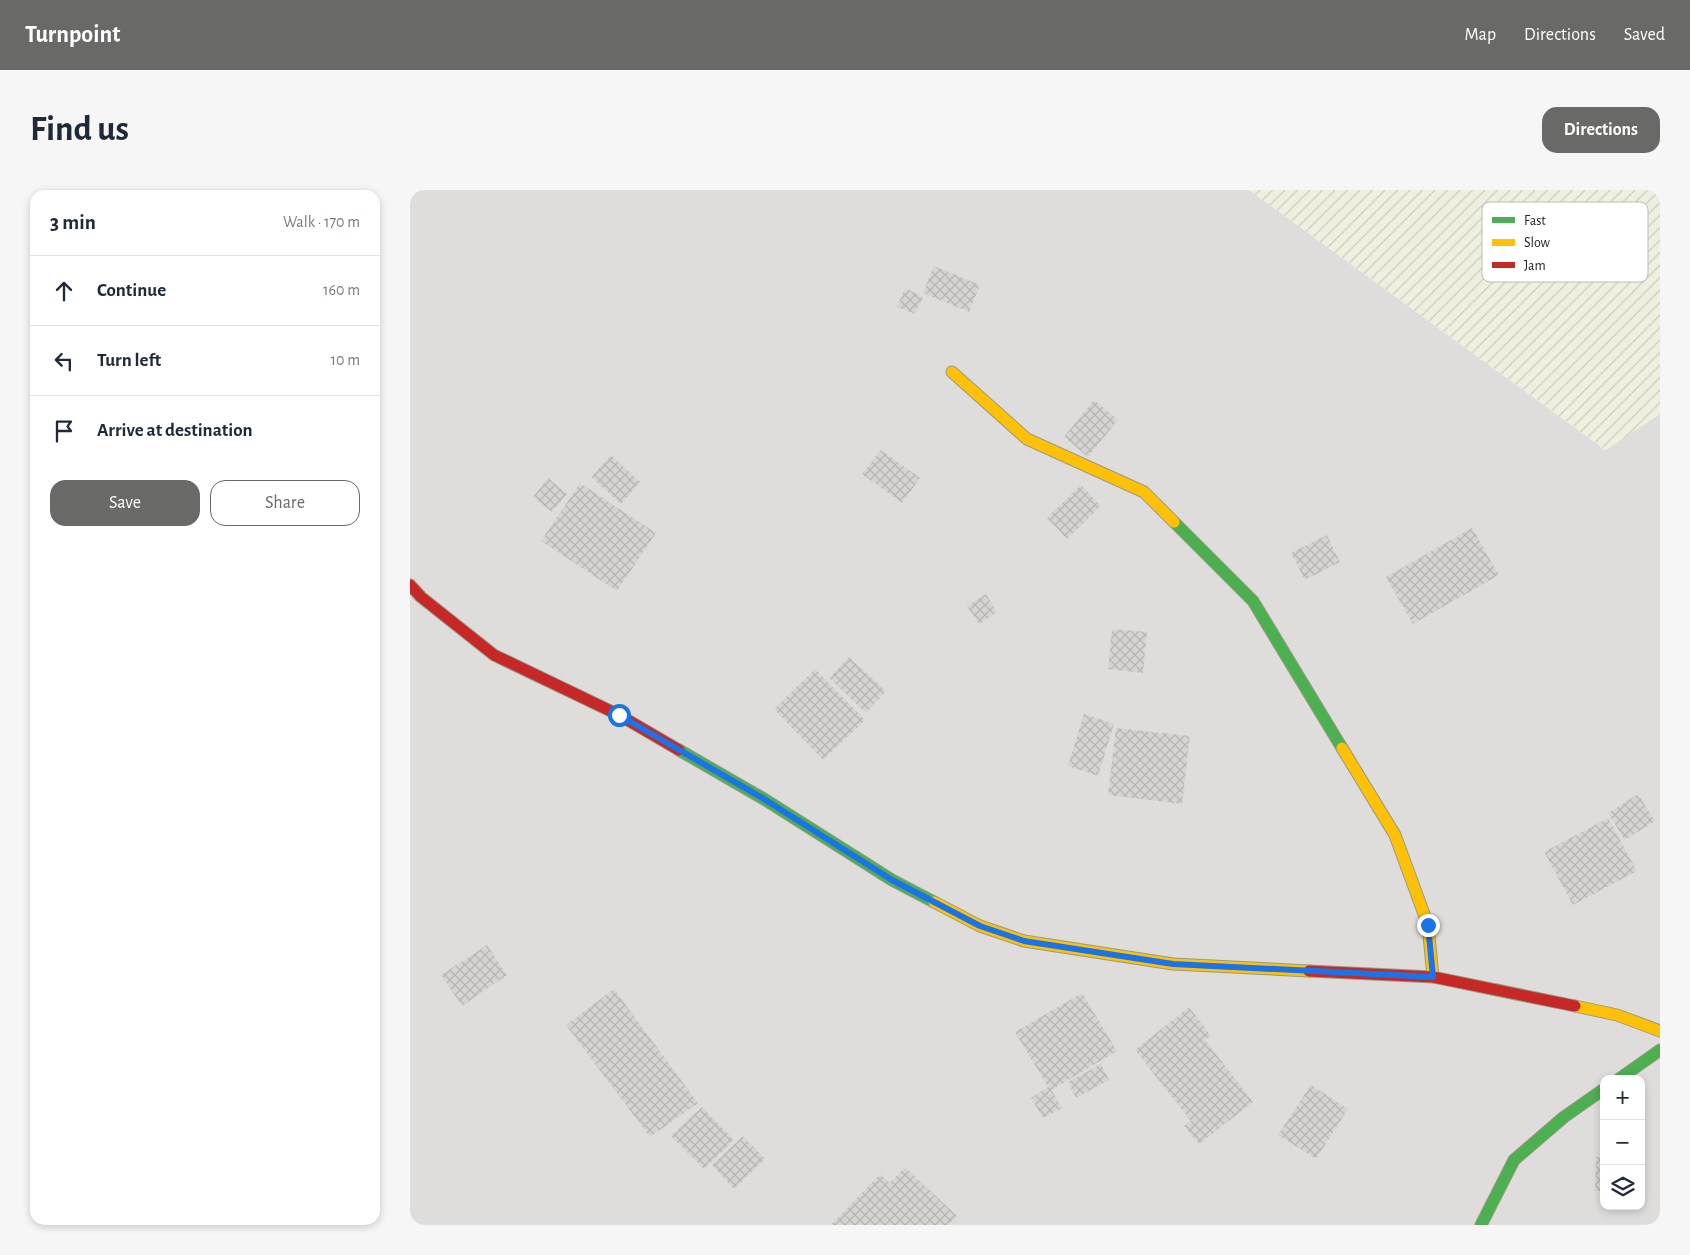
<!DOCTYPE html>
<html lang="en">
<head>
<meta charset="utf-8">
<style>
	:root { --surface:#fff; --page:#f6f6f7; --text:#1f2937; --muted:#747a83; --line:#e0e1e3; --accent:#696967 }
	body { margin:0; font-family:"Alegreya Sans",sans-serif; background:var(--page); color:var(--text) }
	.controls { position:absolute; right:15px; bottom:15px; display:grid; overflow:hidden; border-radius:10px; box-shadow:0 2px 8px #0003 }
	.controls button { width:45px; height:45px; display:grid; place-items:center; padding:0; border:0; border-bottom:1px solid var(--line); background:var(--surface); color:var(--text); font:25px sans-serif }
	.stop { position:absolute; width:15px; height:15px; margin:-11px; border:4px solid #1a73e8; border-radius:50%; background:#fff }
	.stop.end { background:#1a73e8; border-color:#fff; box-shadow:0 1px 5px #0008 }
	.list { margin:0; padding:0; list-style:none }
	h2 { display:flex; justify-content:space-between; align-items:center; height:65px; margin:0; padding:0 20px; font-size:21px }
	h2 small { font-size:16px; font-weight:400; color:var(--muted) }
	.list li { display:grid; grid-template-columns:32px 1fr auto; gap:15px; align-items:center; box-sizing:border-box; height:70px; padding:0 20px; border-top:1px solid var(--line) }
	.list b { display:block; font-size:19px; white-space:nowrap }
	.list em { font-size:16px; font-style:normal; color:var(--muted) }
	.actions { display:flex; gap:10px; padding:15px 20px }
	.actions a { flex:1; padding:11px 0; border:1px solid var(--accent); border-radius:15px; text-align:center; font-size:18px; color:var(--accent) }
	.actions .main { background:var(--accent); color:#fff }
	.icon { flex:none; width:28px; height:28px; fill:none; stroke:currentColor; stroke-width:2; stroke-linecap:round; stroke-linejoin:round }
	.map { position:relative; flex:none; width:1250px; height:1035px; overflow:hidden; border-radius:15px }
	header { display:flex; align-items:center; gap:30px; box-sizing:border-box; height:70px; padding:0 25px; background:var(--accent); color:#fff }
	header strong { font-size:24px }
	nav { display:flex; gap:28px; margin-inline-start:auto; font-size:18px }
	.intro { display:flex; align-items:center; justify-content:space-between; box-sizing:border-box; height:120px; padding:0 30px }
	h1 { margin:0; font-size:35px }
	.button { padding:12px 22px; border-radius:15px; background:var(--accent); color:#fff; font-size:18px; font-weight:700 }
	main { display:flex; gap:30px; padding:0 30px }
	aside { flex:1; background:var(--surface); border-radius:15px; box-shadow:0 2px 8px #0003 }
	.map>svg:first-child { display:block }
	.residential { fill:#dedddb; fill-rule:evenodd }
	.farmland { fill:url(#farmland-furrows) }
	.building { fill:url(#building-cross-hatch) }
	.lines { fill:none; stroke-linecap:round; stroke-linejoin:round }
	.fast-casing { stroke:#989a82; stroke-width:13 }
	.slow-casing { stroke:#989a82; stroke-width:13 }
	.jam-casing { stroke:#989a82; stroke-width:13 }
	.fast { stroke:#4caf50; stroke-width:11 }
	.slow { stroke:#ffc107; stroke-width:11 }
	.jam { stroke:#c62828; stroke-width:11 }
	.route { stroke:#1a73e8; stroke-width:6 }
	.key { fill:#fff; stroke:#bcbcbc; stroke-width:1 }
	.key-label { font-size:14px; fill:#212121 }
</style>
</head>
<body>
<header>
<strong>Turnpoint</strong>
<nav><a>Map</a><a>Directions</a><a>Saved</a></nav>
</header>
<div class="intro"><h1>Find us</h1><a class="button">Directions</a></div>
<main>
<aside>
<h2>3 min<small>Walk · 170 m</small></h2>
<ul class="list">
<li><svg class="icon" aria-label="ahead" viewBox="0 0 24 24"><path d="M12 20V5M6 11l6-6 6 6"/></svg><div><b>Continue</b></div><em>160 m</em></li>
<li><svg class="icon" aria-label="left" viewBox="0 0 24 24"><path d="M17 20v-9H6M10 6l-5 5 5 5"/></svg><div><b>Turn left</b></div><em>10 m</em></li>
<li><svg class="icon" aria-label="arrive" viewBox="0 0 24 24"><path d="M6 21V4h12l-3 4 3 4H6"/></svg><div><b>Arrive at destination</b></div></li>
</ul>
<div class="actions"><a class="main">Save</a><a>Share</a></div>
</aside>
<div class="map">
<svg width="1250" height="1035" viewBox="0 0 1250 1035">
	<defs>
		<pattern id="farmland-furrows" width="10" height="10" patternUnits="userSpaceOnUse" patternTransform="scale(1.25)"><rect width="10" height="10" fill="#eeefde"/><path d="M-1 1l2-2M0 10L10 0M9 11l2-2" fill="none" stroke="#cccdbe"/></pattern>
		<pattern id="building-cross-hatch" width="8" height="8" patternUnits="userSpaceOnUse" patternTransform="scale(1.25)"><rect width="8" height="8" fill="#d6d4d1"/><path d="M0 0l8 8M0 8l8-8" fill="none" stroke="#b7b6b3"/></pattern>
	</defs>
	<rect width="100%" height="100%" fill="#efeeea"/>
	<path class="residential" d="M 0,0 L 839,0 L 1195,260 L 1250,224 L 1250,1035 L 0,1035 ZM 1194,889 L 1231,889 L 1231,1016 L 1194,1016 Z"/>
	<path class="farmland" d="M 839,0 L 1250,0 L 1250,224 L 1196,260 Z"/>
	<path class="building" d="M 524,76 L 570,95 L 559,122 L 513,103 Z
		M 495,98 L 513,107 L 505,124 L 487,117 Z
		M 684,210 L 708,230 L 678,267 L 654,247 Z
		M 471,260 L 510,288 L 492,313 L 452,284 Z
		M 201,265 L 230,292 L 211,314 L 181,287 Z
		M 138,288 L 157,304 L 142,322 L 123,307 Z
		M 170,293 L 246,343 L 207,401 L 131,351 Z
		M 671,295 L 691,316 L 657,349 L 637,328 Z
		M 1062,338 L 1089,385 L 1003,434 L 976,387 Z
		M 917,345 L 930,372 L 895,390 L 881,363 Z
		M 576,404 L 587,422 L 569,434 L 557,416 Z
		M 702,439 L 737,442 L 733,483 L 698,479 Z
		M 439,467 L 476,501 L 456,523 L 419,488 Z
		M 405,479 L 455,530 L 413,570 L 364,519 Z
		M 674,524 L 704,534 L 688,586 L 658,576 Z
		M 706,538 L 780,546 L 772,614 L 698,605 Z
		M 1228,604 L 1245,631 L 1215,650 L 1198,623 Z
		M 1198,628 L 1227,681 L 1163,715 L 1134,662 Z
		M 77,755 L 97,785 L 52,816 L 31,785 Z
		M 204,799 L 288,913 L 240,947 L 156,835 Z
		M 672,803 L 707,861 L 640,901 L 642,901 L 652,918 L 633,928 L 621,908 L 638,897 L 605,842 Z
		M 779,817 L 801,846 L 795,850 L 843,912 L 789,954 L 774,936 L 781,931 L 725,860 Z
		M 691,874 L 699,890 L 666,908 L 658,892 Z
		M 901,895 L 938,919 L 906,969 L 868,945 Z
		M 292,917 L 324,950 L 294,979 L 261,946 Z
		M 333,946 L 355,969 L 324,999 L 302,975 Z
		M 1186,967 L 1194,967 L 1194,1001 L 1185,1001 Z
		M 495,977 L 547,1026 L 538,1035 L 421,1035 L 470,984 L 480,993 Z"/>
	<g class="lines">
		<g class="fast-casing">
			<path id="fast" d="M 764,332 L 843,411 L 932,558
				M 269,560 L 354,609 L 482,690 L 524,712
				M 1209,889 L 1250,860
				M 1071,1035 L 1104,970 L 1154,927 L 1194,899"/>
		</g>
		<g class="slow-casing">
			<path id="slow" d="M 542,182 L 617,249 L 734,302 L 764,332
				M 932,558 L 985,645 L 1018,735 L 1023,787
				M 524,712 L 570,736 L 614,751 L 763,774 L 899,781
				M 1165,816 L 1207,825 L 1250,841"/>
		</g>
		<g class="jam-casing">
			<path id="jam" d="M 0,395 L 11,407 L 84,465 L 209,525 L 269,560
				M 899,781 L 1023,787 L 1165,816"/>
		</g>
		<use href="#fast" class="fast"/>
		<use href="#slow" class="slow"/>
		<use href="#jam" class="jam"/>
	</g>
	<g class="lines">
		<path class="route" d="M 209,525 L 354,609 L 482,690 L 570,736 L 614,751 L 763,774 L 1023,787 L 1018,735"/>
	</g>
	<rect x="1072" y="12" width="166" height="80" rx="8" class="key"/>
	<rect x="1082" y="27" width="23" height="6" fill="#4caf50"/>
	<rect x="1082" y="49" width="23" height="7" fill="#ffc107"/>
	<rect x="1082" y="72" width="23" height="6" fill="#c62828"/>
	<g class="key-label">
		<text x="1114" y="35">Fast</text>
		<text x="1114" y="57">Slow</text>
		<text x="1114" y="80">Jam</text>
	</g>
</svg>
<div class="controls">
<button>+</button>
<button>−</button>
<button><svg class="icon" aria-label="layers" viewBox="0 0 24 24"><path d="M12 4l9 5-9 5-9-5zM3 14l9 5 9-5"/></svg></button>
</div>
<div class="stop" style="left:209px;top:525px"></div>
<div class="stop end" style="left:1018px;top:735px"></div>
</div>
</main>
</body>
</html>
